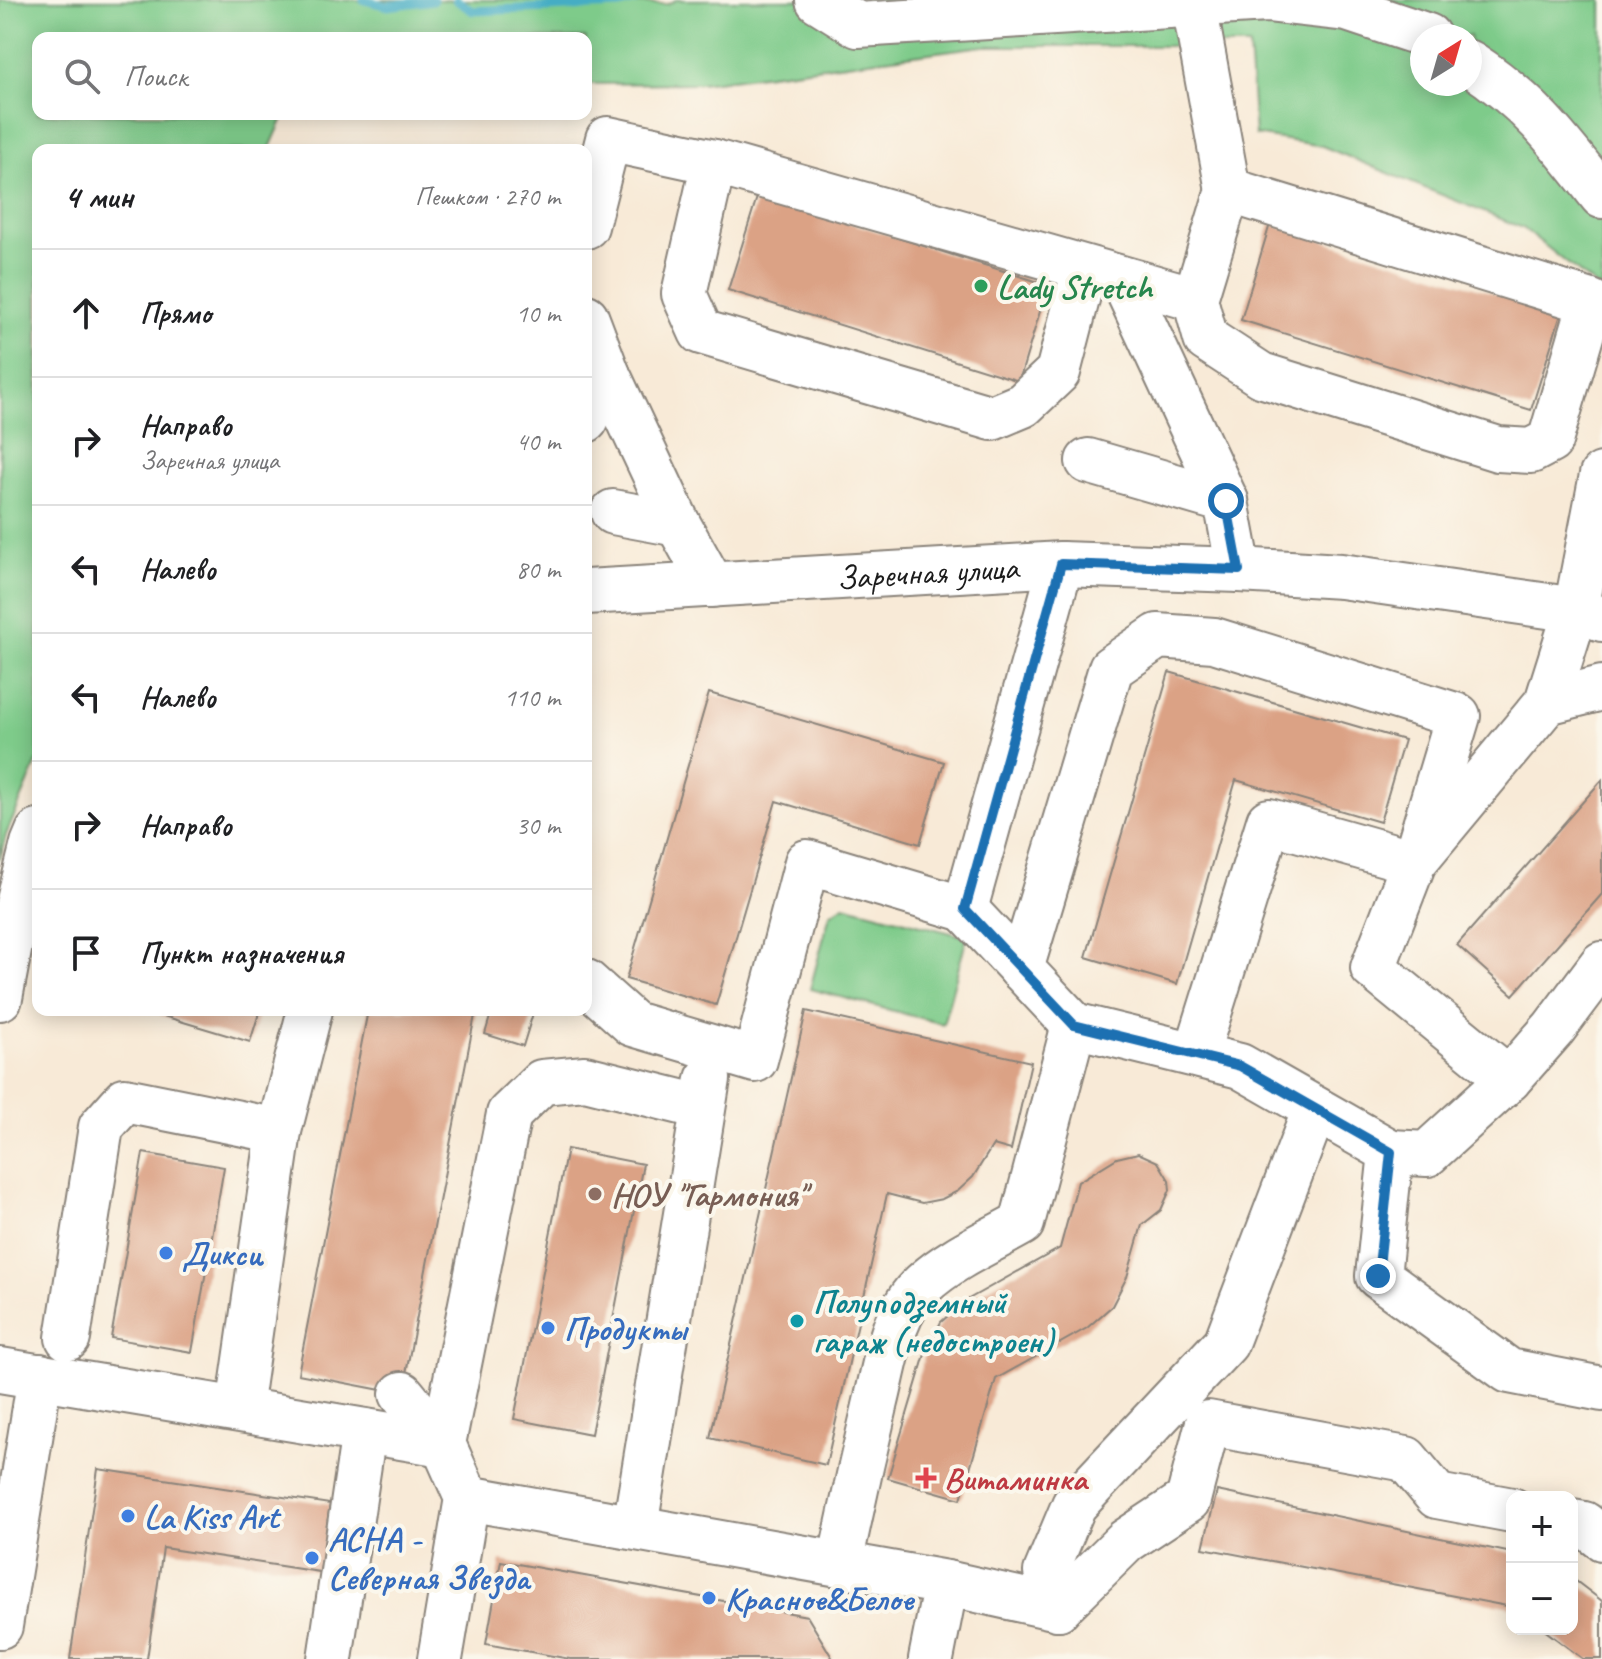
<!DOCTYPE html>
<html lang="ru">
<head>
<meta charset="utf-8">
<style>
	:root { --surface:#fff; --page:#f2f2f2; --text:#202124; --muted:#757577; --line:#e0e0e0 }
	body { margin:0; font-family:Caveat,sans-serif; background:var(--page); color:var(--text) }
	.controls { position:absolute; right:24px; bottom:24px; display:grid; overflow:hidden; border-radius:16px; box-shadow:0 4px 20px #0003 }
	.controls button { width:72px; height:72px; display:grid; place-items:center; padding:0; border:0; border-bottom:2px solid var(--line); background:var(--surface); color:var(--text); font:40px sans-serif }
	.compass { position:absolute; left:1410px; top:24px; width:72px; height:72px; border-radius:50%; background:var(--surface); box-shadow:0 4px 20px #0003; rotate:37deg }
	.stop { position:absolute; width:24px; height:24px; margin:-18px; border:6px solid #1f6fb2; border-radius:50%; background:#fff }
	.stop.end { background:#1f6fb2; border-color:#fff; box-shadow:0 2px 8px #0008 }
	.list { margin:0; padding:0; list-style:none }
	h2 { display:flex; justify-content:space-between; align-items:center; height:104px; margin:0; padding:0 32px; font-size:34px }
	h2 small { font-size:26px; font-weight:400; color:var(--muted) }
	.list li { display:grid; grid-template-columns:52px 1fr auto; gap:24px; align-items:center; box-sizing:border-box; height:128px; padding:0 32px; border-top:2px solid var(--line) }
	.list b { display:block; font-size:30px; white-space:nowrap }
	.list p { margin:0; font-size:26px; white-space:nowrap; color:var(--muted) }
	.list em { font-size:26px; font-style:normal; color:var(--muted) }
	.icon { flex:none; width:44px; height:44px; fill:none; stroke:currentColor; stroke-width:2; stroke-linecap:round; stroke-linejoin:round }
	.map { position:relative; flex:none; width:1602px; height:1659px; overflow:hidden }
	.search { position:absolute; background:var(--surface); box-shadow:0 4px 20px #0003; left:32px; top:32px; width:560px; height:88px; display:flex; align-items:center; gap:20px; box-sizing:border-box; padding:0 28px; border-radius:16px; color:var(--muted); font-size:30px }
	.panel { position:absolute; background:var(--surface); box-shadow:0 4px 20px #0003; left:32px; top:144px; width:560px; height:872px; border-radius:16px }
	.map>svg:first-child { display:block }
	.green { fill:#7ecb8a; stroke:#4d7453; stroke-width:2; fill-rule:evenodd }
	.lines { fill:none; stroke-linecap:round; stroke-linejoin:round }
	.stream { stroke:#45adc4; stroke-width:9 }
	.building { fill:#dba285 }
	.minor-casing { stroke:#8a837a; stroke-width:48 }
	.minor { stroke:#fff; stroke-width:44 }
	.route { stroke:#1f6fb2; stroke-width:10 }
	.leisure-dot { fill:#2e9e5b; stroke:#fbf7ec; stroke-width:3 }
	.education-dot { fill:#8d6e63; stroke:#fbf7ec; stroke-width:3 }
	.shop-dot { fill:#3f7fe0; stroke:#fbf7ec; stroke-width:3 }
	.culture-dot { fill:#0f9aa8; stroke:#fbf7ec; stroke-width:3 }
	.health-dot { fill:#e0444e; stroke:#fbf7ec; stroke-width:3 }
	.labels { text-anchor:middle; stroke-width:8; stroke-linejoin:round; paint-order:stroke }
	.leisure-label { font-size:34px; font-weight:bold; fill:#27864d; stroke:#fbf7ec; text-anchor:start }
	.street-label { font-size:34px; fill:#1c1c1c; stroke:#fbf7ec }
	.education-label { font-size:34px; font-weight:bold; fill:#785e54; stroke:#fbf7ec; text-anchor:start }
	.shop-label { font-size:34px; font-weight:bold; fill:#366cbe; stroke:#fbf7ec; text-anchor:start }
	.culture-label { font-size:34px; font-weight:bold; fill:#0d838f; stroke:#fbf7ec; text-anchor:start }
	.health-label { font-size:34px; font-weight:bold; fill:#be3a42; stroke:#fbf7ec; text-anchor:start }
</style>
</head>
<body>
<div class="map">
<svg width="1602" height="1659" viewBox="0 0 1602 1659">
	<rect width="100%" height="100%" fill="#fbf7ec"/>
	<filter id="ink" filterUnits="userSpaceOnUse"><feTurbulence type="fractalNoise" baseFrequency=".0125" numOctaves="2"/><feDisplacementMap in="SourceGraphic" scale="16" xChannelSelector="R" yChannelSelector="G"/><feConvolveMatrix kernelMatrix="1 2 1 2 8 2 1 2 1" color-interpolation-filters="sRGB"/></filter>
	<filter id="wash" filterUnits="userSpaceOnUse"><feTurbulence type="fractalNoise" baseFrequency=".006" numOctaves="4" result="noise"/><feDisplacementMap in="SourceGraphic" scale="32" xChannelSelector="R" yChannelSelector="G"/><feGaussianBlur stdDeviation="1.8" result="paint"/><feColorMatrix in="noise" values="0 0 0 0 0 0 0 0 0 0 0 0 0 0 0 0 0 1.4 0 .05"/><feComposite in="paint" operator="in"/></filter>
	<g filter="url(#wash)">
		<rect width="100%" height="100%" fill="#f8ead7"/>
		<path class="green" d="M 0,0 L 641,0 L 637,4 L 668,4 L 676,0 L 1602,0 L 1602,291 L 1523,228 L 1322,146 L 1255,135 L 1249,46 L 983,46 L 701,83 L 586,84 L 586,38 L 38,38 L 38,114 L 285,114 L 269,150 L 38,150 L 38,760 L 6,835 L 0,859 ZM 1422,36 L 1470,36 L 1470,84 L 1422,84 Z
			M 844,905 L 967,937 L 943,1024 L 810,989 L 830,914 Z"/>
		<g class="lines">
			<path class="stream" d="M 364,0 L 388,6 L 433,0
				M 456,0 L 473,11 L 620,5 L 637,0"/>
		</g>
		<g id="blocks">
			<path class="building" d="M 758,194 L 1048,285 L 1019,381 L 728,290 Z
				M 1270,224 L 1561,314 L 1531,410 L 1241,320 Z
				M 1169,672 L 1404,740 L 1380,822 L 1236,780 L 1177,984 L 1086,957 Z
				M 709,693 L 944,762 L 920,844 L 776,801 L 716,1005 L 626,979 Z
				M 1602,780 L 1602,894 L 1513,995 L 1457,945 Z
				M 161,1010 L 260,1010 L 250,1042 L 160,1015 Z
				M 368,1010 L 476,1010 L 402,1394 L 298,1374 Z
				M 492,1010 L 534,1010 L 523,1046 L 485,1034 Z
				M 806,1011 L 1031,1062 L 1011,1150 L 993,1145 L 973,1177 L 958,1191 L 942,1199 L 922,1203 L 887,1194 L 826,1465 L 710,1438 Z
				M 567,1149 L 643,1164 L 591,1434 L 514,1419 Z
				M 143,1153 L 224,1167 L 192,1352 L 111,1338 Z
				M 1138,1153 L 1158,1162 L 1169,1180 L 1170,1190 L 1161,1210 L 1142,1225 L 1127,1277 L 1112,1306 L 1087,1328 L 996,1379 L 961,1499 L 888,1478 L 926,1351 L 941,1322 L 965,1301 L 1060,1248 L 1078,1182 L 1117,1158 Z
				M 98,1469 L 330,1504 L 320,1572 L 163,1548 L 147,1659 L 70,1659 Z
				M 1217,1491 L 1512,1553 L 1512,1607 L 1203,1548 Z
				M 501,1561 L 807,1616 L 833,1659 L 570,1659 L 486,1644 Z
				M 1572,1578 L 1602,1601 L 1602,1659 L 1583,1659 L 1543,1629 L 1572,1629 Z"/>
		</g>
	</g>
	<g filter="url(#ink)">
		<use href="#blocks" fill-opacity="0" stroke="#8a837a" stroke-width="2"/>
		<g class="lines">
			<g class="minor-casing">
				<g id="minor">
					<path d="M 818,0 L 858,25 L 1267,0 L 1347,9 L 1428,36"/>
					<path d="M 1194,5 L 1228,190"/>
					<path d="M 1470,63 C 1530,102 1559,141 1602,196"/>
					<path d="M 586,226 L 608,139 L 714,162"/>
					<path d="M 1085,268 L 1058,372 L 1023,405 L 992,418 L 701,332 L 684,294 L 714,162 L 1195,299 L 1228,190 L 1591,302 L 1550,441 L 1531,451 L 1498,449 L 1261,375 L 1206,339 L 1195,299"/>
					<path d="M 1123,280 L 1226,501 L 1239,570"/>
					<path d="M 586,317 L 608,375 L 586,420"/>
					<path d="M 608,375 L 678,524 L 712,585"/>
					<path d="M 1088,461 L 1226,501"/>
					<path d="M 613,512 L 678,524"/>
					<path id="s1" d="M 586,592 L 1061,564 L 1239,570 L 1341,576 L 1576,610 L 1602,619"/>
					<path d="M 1547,702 L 1602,688"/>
					<path d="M 965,909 L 1074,1025 L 1240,1066 L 1391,1152 L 1378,1276 L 1509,1371 L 1602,1389"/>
					<path d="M 1021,969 L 1111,668 L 1158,636 L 1214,640 L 1458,716 L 1414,862 L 1269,821 L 1196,1055"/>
					<path d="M 586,982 L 633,1024 L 755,1060 L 807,862 L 965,909 L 1061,564"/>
					<path d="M 0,998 L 16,913 L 33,844 L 38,832"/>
					<path d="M 1509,1079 L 1373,968 L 1414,862 L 1547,702 L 1576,610 L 1602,475"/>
					<path d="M 1391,1152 L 1427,1154 L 1509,1079 L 1554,1028 L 1602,964"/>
					<path d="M 68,1338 L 101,1127 L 125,1100 L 279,1131"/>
					<path d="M 0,1370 L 443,1444 L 509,1114 L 542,1082 L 585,1078 L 701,1107"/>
					<path d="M 402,1394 L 443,1444 L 467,1498 L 440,1659"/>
					<path d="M 239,1409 L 279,1131 L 310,1010"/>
					<path d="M 467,1498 L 946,1583 L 931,1659"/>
					<path d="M 1572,1522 L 1584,1524 L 1602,1538"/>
					<path d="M 635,1527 L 708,1079"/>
					<path d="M 840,1564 C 851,1510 863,1456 876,1402 C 886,1363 891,1313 923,1284 C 951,1258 989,1242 1022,1223 L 1074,1025"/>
					<path d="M 946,1583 L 1058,1608 L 1126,1541 L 1188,1500 L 1208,1423 L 1406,1459 L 1437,1496 L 1512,1510"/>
					<path d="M 1058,1608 L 1046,1572 L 1074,1505 L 1226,1343 L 1315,1109"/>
					<path d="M 0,1626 L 40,1376"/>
					<path d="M 330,1659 L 364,1431"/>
				</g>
			</g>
			<use href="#minor" class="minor"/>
		</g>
	</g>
	<g class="lines" filter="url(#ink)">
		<path class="route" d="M 1226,501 L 1239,570 L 1061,564 L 965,909 L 1074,1025 L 1240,1066 L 1391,1152 L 1378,1276"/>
	</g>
	<circle class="leisure-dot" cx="981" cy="286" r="8"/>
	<circle class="education-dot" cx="595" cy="1194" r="8"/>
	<g class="shop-dot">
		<circle cx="166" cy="1253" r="8"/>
		<circle cx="548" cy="1328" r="8"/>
		<circle cx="128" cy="1516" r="8"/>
		<circle cx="312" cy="1558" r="8"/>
		<circle cx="709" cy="1598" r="8"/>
	</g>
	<circle class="culture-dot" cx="797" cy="1321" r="8"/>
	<path class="health-dot" d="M922 1466h8v8h8v8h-8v8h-8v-8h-8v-8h8z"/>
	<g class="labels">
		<g class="leisure-label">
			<text x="997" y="298">Lady Stretch</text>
		</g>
		<g class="street-label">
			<text dy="12" stroke="none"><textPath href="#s1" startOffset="342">Заречная улица</textPath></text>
		</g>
		<g class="education-label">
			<text x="611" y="1206">НОУ "Гармония"</text>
		</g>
		<g class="shop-label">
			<text x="182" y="1265">Дикси</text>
			<text x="564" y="1340">Продукты</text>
			<text x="144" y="1528">La Kiss Art</text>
			<text x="328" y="1550">АСНА -<tspan x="328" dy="39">Северная Звезда</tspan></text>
			<text x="725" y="1610">Красное&amp;Белое</text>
		</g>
		<g class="culture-label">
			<text x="813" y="1313">Полуподземный<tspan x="813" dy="39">гараж (недостроен)</tspan></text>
		</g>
		<g class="health-label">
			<text x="944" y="1490">Витаминка</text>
		</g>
	</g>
</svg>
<div class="controls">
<button>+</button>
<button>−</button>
</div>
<svg class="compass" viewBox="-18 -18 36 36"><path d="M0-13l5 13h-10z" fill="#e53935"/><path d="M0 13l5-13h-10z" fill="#757577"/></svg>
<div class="stop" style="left:1226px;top:501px"></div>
<div class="stop end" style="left:1378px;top:1276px"></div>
<div class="search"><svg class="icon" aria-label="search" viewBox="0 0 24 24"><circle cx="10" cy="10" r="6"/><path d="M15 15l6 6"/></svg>Поиск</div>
<section class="panel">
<h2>4 мин<small>Пешком · 270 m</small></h2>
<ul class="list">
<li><svg class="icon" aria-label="ahead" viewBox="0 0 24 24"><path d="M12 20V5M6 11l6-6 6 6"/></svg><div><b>Прямо</b></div><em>10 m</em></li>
<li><svg class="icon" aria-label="right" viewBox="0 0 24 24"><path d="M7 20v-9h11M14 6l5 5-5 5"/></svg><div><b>Направо</b><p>Заречная улица</p></div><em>40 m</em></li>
<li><svg class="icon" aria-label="left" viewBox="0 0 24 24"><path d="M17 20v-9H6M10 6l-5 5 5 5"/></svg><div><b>Налево</b></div><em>80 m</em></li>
<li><svg class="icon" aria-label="left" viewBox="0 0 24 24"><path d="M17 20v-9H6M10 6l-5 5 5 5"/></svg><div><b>Налево</b></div><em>110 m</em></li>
<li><svg class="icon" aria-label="right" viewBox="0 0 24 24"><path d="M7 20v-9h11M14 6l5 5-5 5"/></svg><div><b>Направо</b></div><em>30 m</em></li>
<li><svg class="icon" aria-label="arrive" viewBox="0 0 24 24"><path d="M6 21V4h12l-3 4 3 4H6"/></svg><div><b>Пункт назначения</b></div></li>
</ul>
</section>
</div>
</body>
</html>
